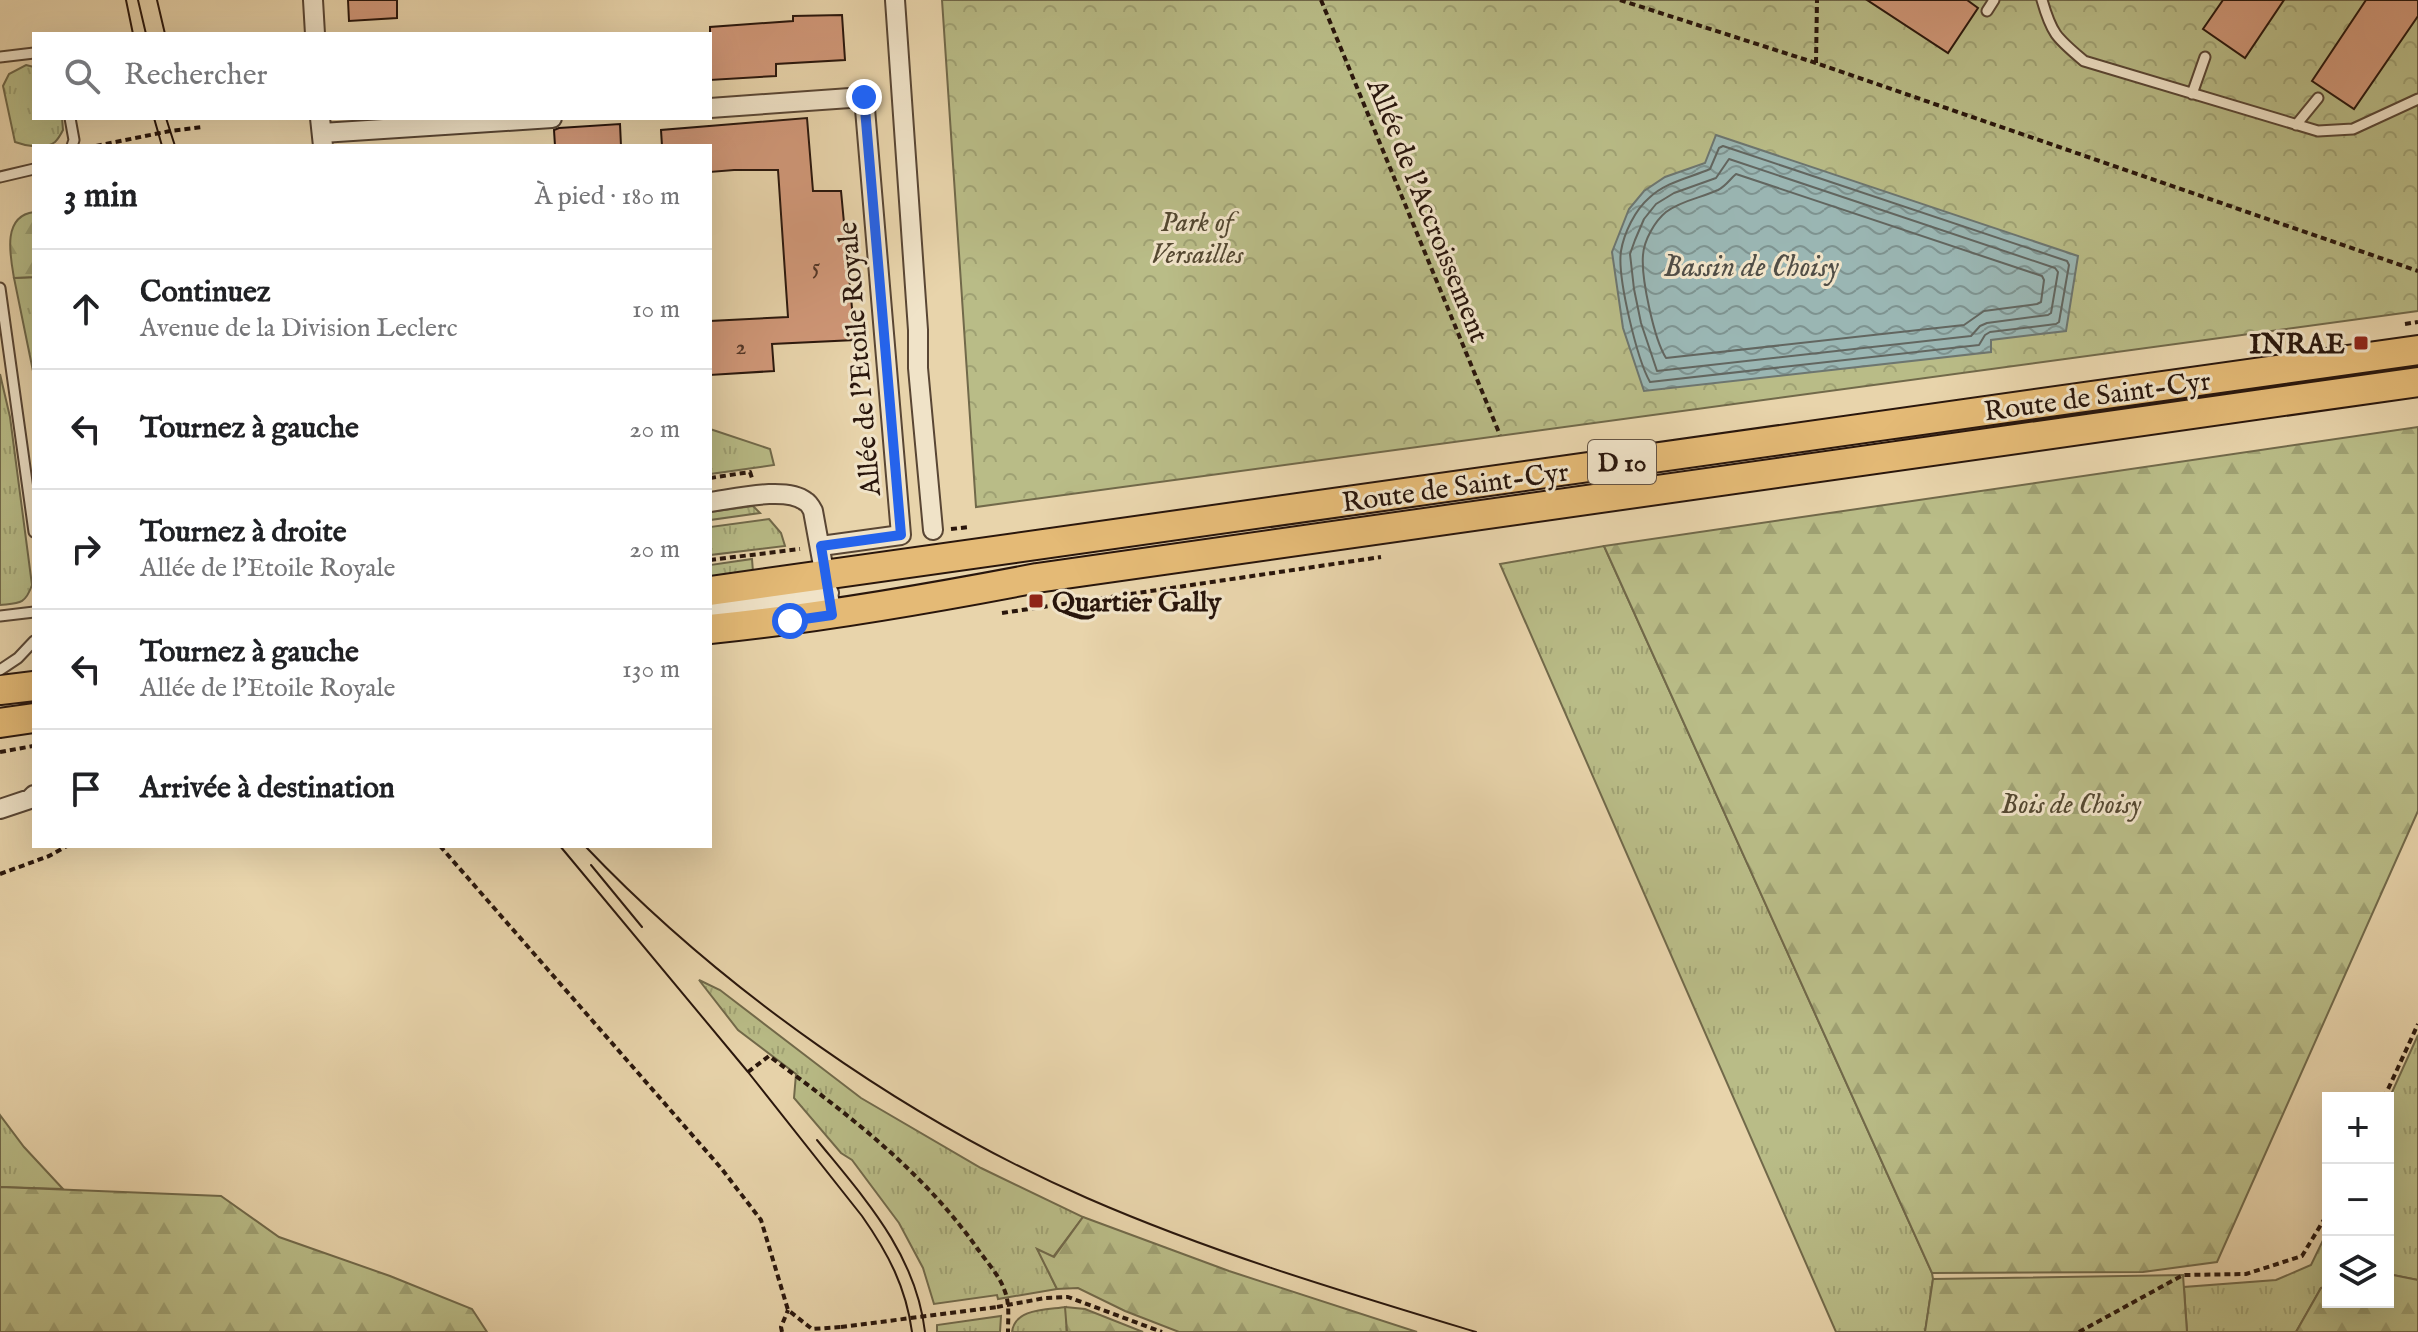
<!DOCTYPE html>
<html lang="fr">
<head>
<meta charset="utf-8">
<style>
	:root { --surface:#fff; --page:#f2f2f2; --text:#202124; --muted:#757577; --line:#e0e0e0 }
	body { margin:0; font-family:"IM FELL English",serif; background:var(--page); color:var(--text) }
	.controls { position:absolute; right:24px; bottom:24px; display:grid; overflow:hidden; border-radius:0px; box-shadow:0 8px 32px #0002 }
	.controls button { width:72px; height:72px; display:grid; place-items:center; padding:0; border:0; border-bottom:2px solid var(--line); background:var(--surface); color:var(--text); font:40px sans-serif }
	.stop { position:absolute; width:24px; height:24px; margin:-18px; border:6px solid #2563eb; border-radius:50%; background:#fff }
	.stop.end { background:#2563eb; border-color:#fff; box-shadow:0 2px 8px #0008 }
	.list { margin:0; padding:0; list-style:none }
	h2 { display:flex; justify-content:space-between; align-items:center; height:104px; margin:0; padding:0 32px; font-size:34px }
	h2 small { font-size:26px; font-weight:400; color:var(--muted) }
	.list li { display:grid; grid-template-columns:52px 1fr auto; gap:24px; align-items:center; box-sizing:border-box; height:120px; padding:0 32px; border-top:2px solid var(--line) }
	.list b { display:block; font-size:30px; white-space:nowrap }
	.list p { margin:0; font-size:26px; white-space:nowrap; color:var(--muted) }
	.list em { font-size:26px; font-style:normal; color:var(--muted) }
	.icon { flex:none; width:44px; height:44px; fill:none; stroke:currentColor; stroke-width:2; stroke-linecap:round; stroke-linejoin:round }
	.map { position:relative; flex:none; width:2418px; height:1332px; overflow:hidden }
	.search { position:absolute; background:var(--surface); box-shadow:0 8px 32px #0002; left:32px; top:32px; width:680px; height:88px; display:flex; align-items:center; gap:20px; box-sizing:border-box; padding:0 28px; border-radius:0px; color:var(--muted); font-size:30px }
	.panel { position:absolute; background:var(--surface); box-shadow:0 8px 32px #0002; left:32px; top:144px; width:680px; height:704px; border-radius:0px }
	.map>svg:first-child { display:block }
	.grass { fill:url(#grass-tufts); stroke:#71694a; stroke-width:2 }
	.forest { fill:url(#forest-firs); stroke:#71694a; stroke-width:2 }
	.park { fill:url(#park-crowns); stroke:#71694a; stroke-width:2 }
	.water { fill:url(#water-waves); stroke:#6d7670; stroke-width:2 }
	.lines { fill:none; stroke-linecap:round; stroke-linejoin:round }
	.shore { stroke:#626660; stroke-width:2 }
	.building { fill:#d19879; stroke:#29160c; stroke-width:2 }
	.service-casing { stroke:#594634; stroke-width:13 }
	.minor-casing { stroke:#594634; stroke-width:22 }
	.primary-casing { stroke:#29160c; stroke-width:32 }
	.path { stroke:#29160c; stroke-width:4; stroke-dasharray:6 4; stroke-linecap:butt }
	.service { stroke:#f0e3c8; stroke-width:9 }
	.minor { stroke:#f0e3c8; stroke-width:18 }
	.primary { stroke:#e4ba76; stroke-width:28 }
	.tram { stroke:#29160c; stroke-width:2 }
	.path-bridge { stroke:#29160c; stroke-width:4; stroke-dasharray:6 4; stroke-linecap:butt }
	.route { stroke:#2563eb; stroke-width:10 }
	.poi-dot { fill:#8f2418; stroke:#f0e3c8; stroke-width:3 }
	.labels { text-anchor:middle; stroke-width:6; stroke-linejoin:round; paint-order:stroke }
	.number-label { font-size:24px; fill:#533627 }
	.shield { fill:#f0e3c8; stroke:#655444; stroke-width:2 }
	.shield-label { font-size:26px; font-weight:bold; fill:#29160c }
	.street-label { font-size:28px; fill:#29160c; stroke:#f0e3c8 }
	.park-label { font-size:28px; font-style:italic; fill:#544831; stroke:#f0e3c8 }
	.poi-label { font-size:28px; font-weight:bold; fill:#29160c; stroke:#f0e3c8; text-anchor:end }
	.water-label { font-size:30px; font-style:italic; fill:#514e46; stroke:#f0e3c8 }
</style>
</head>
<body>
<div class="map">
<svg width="2418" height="1332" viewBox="0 0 2418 1332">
	<defs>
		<pattern id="grass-tufts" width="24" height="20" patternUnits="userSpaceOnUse" patternTransform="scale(2)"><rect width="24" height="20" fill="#b9bc87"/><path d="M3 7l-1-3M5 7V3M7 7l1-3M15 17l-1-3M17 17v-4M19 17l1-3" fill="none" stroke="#9fa173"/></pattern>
		<pattern id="forest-firs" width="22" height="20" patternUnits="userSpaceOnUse" patternTransform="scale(2)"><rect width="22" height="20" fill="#b9bc87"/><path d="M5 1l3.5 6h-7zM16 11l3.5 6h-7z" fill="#9fa173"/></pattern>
		<pattern id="park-crowns" width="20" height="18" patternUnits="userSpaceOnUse" patternTransform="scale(2)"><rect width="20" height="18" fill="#b9bc87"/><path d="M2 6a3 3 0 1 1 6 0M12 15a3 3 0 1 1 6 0" fill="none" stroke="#9fa173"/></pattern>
		<pattern id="water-waves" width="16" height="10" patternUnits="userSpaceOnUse" patternTransform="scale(2)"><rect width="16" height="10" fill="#9ab6b3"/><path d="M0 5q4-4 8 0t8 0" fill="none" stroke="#7e9390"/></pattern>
	</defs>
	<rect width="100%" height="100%" fill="#e8d4ab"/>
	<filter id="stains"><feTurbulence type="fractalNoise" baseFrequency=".0025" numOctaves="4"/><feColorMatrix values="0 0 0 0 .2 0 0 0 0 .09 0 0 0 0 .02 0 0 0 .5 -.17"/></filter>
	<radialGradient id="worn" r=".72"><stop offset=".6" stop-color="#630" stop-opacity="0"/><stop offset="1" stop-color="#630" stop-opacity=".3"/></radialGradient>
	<path class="grass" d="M 26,65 L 34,67 L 34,118 L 62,118 L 63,130 C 61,134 59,138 55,142 C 45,150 26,146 15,142 L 3,86 L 9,74 Z
		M 34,277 L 34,376 L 14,278 Z
		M 0,374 L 10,417 L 32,585 C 25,605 19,603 0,605 Z
		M 710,429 L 770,449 L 774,465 L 710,474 Z
		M 753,506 L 760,513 L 710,520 L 710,512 Z
		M 769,519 L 781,533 L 785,546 L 710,555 L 710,527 Z
		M 1604,546 L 1932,1273 L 1933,1279 L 1925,1332 L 1836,1332 L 1500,564 Z
		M 752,559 L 753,572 L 710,579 L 710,565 Z
		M 699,980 L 720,990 L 861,1098 L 981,1168 L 1083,1217 L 1053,1257 L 1038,1250 L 1057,1289 L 998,1299 L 997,1295 L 934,1304 L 923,1268 L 899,1223 L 852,1160 L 841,1153 L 794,1098 L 796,1074 L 738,1030 Z
		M 2418,1035 L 2418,1280 L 2388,1274 L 2388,1101 Z
		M 0,1115 L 24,1147 L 63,1189 L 0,1187 Z
		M 2328,1230 L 2328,1287 L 2321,1288 L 2296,1332 L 2187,1332 L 2184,1287 L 2276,1280 L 2311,1265 Z
		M 1066,1307 L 1067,1332 L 1012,1332 C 1015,1308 1047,1310 1066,1307 Z
		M 1001,1316 L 1000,1332 L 937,1332 L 937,1325 Z"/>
	<path class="forest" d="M 34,212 L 34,277 L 14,278 C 10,255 2,216 34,212 Z
		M 2418,427 L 2418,811 L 2217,1262 L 2143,1272 L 1932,1273 L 1604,546 Z
		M 0,1187 L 221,1196 L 279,1237 L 390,1276 L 472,1309 L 487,1332 L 0,1332 Z
		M 1083,1217 L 1229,1271 L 1417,1332 L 1179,1332 L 1125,1311 L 1078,1288 L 1057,1289 L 1037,1249 L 1054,1257 Z
		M 2388,1274 L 2418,1280 L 2418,1332 L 2296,1332 L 2321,1288 L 2328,1287 L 2328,1302 L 2388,1302 Z
		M 2183,1275 L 2187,1332 L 1925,1332 L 1933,1279 Z
		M 1065,1307 L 1085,1309 L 1143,1332 L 1067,1332 Z"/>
	<path class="park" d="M 942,0 L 2418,0 L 2418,311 L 976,507 Z"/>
	<path class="water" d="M 1716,135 L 2078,256 L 2066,331 L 1991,340 L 1991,352 L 1644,391 L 1623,328 L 1612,252 L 1629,209 L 1644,191 L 1665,177 L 1705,163 Z"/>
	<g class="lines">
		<path class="shore" d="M 1723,146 L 2067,261 L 2069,265 L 2059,322 L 2056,324 L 1990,332 L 1985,335 L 1979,345 L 1650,382 C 1637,359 1617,277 1621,251 C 1624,233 1635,210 1649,198 C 1666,182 1689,178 1710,169 L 1719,148 Z
			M 1729,159 L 2055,268 L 2058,272 L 2051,313 L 2048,315 L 1987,323 L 1980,326 L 1971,336 L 1657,371 L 1641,323 L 1634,289 L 1630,254 L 1635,240 L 1644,219 L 1656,204 L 1674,193 L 1716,178 Z
			M 1736,174 L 2042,276 L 2044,280 L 2041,302 L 2037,304 L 1984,311 L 1964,325 L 1666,358 C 1654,339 1641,278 1643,255 C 1644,240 1655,221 1666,212 C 1682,200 1701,198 1718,190 C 1726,186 1730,179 1736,174 Z"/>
	</g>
	<path class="building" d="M 348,0 L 397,0 L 397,18 L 349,21 Z
		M 1867,0 L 1967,0 L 1978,8 L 1948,53 Z
		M 2223,0 L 2284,0 L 2245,58 L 2203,29 Z
		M 2366,0 L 2418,0 L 2418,16 L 2354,109 L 2312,81 Z
		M 842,15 L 845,60 L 776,64 L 776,76 L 710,80 L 710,27 L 793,21 L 793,16 Z
		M 807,118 L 813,191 L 841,191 L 855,340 L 772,344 L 774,371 L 710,375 L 710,321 L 788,317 L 778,170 L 734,170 L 710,172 L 710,146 L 662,146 L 661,130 Z
		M 620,124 L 621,146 L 555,146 L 554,130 L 559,128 Z"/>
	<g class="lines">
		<g class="service-casing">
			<path id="service" d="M 2042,0 C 2052,35 2057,38 2084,61 L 2318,131 L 2353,129 L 2418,99
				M 1987,11 L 1994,0
				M 0,57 L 34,53
				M 2192,94 L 2205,57
				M 70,118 L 74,140 L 72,146
				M 2296,125 L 2318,98
				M 0,177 L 34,169
				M 0,288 L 34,532
				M 0,616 L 34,612
				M 0,670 L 18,658 L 34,641"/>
		</g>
		<g class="minor-casing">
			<path id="minor" d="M 313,0 L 315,34
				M 895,0 L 918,330 L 918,368 L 933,530
				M 710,108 L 864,97 L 901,535 L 821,546
				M 320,118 L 323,146
				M 322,133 L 552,118
				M 710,502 C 733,499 786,486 805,501 C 809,503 811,507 813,511 L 832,615
				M 710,611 L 829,593
				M 0,809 L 30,799 L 34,795"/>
		</g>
		<g class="primary-casing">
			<path id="primary" d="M 710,591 L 2418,350
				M 710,629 C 820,618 928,599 1037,578 L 2418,382
				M 0,690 L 34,686
				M 0,723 L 34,718"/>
		</g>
		<path class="path" d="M 1321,0 L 1500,435
			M 1620,0 L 1816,63 L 2418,271
			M 1816,63 L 1817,0
			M 96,146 L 170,131 L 203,127
			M 2405,324 L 2418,322
			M 710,478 L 750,472 L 752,478
			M 951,529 L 970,527
			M 710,560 L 800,549
			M 1002,613 L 1381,557
			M 0,752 L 33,746
			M 440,846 L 721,1168 L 761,1220 L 788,1310 L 812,1329 L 841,1327
			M 0,874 L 49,856 L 67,846
			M 748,1072 L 769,1056 C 846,1113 921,1169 977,1248 C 986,1261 999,1275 1004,1289 C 1010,1303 1008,1317 1008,1332
			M 2384,1098 L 2418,1024
			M 997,1307 L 1045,1298 L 1068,1297 L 1162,1332
			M 782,1332 L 781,1327 L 788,1310
			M 2079,1332 L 2183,1275 L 2246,1274 L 2302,1256 L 2328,1213"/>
		<use href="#service" class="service"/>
		<use href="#minor" class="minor"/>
		<use href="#primary" class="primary"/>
		<path class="tram" d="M 126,0 L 133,34
			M 138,0 L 146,34
			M 157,0 L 165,34
			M 154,118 L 162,146
			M 166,118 L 175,146
			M 560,846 L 748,1072 L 862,1216 C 888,1253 906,1287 912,1332
			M 585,846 C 721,989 907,1120 1087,1198 C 1213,1253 1344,1292 1476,1332
			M 591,865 L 642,927
			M 817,1140 C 865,1199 916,1254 925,1332"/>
		<path class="path-bridge" d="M 841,1327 L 997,1307"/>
	</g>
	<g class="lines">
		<path class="route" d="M 790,621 L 832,615 L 821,546 L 901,535 L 864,97"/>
	</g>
	<g class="poi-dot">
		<rect x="2353" y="335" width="16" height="16" rx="4"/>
		<rect x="1028" y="593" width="16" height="16" rx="4"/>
	</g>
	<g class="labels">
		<g class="number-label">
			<text x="816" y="274">5</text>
			<text x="741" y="354">2</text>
		</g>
		<rect class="shield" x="1588" y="440" width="68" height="44" rx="6"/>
		<g class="shield-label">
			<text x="1622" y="471">D 10</text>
		</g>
		<g class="street-label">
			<text transform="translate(1429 210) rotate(68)" y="10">Allée de l'Accroissement</text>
			<text transform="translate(858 359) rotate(-95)" y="10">Allée de l'Etoile Royale</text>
			<text transform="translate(2097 395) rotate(-8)" y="10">Route de Saint-Cyr</text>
			<text transform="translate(1455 486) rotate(-8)" y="10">Route de Saint-Cyr</text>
		</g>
		<g class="park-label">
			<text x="1197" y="231">Park of<tspan x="1197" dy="32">Versailles</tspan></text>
			<text x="2071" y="813">Bois de Choisy</text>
		</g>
		<g class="poi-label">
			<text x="2345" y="353">INRAE</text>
			<text x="1052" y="611" text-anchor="start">Quartier Gally</text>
		</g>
		<g class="water-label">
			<text x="1751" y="276">Bassin de Choisy</text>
		</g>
	</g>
	<rect width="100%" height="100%" filter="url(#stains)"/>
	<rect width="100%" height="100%" fill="url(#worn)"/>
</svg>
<div class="controls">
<button>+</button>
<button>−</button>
<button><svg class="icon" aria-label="layers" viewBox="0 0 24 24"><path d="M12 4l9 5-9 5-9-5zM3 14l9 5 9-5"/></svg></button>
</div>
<div class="stop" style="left:790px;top:621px"></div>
<div class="stop end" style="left:864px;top:97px"></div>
<div class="search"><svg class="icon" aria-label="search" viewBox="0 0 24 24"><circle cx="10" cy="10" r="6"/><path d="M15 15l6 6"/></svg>Rechercher</div>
<section class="panel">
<h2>3 min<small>À pied · 180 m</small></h2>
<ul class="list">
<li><svg class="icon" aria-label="ahead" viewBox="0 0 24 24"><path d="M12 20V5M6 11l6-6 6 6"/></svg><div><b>Continuez</b><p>Avenue de la Division Leclerc</p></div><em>10 m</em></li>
<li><svg class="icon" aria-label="left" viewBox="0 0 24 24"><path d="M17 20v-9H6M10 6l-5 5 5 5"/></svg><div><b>Tournez à gauche</b></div><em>20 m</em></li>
<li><svg class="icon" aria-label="right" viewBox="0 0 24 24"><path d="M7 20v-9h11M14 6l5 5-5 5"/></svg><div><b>Tournez à droite</b><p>Allée de l'Etoile Royale</p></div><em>20 m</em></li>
<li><svg class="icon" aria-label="left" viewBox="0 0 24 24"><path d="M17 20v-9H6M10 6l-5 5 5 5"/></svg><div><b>Tournez à gauche</b><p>Allée de l'Etoile Royale</p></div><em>130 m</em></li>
<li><svg class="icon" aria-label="arrive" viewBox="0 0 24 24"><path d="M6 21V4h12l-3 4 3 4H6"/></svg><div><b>Arrivée à destination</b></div></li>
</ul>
</section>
</div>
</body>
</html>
